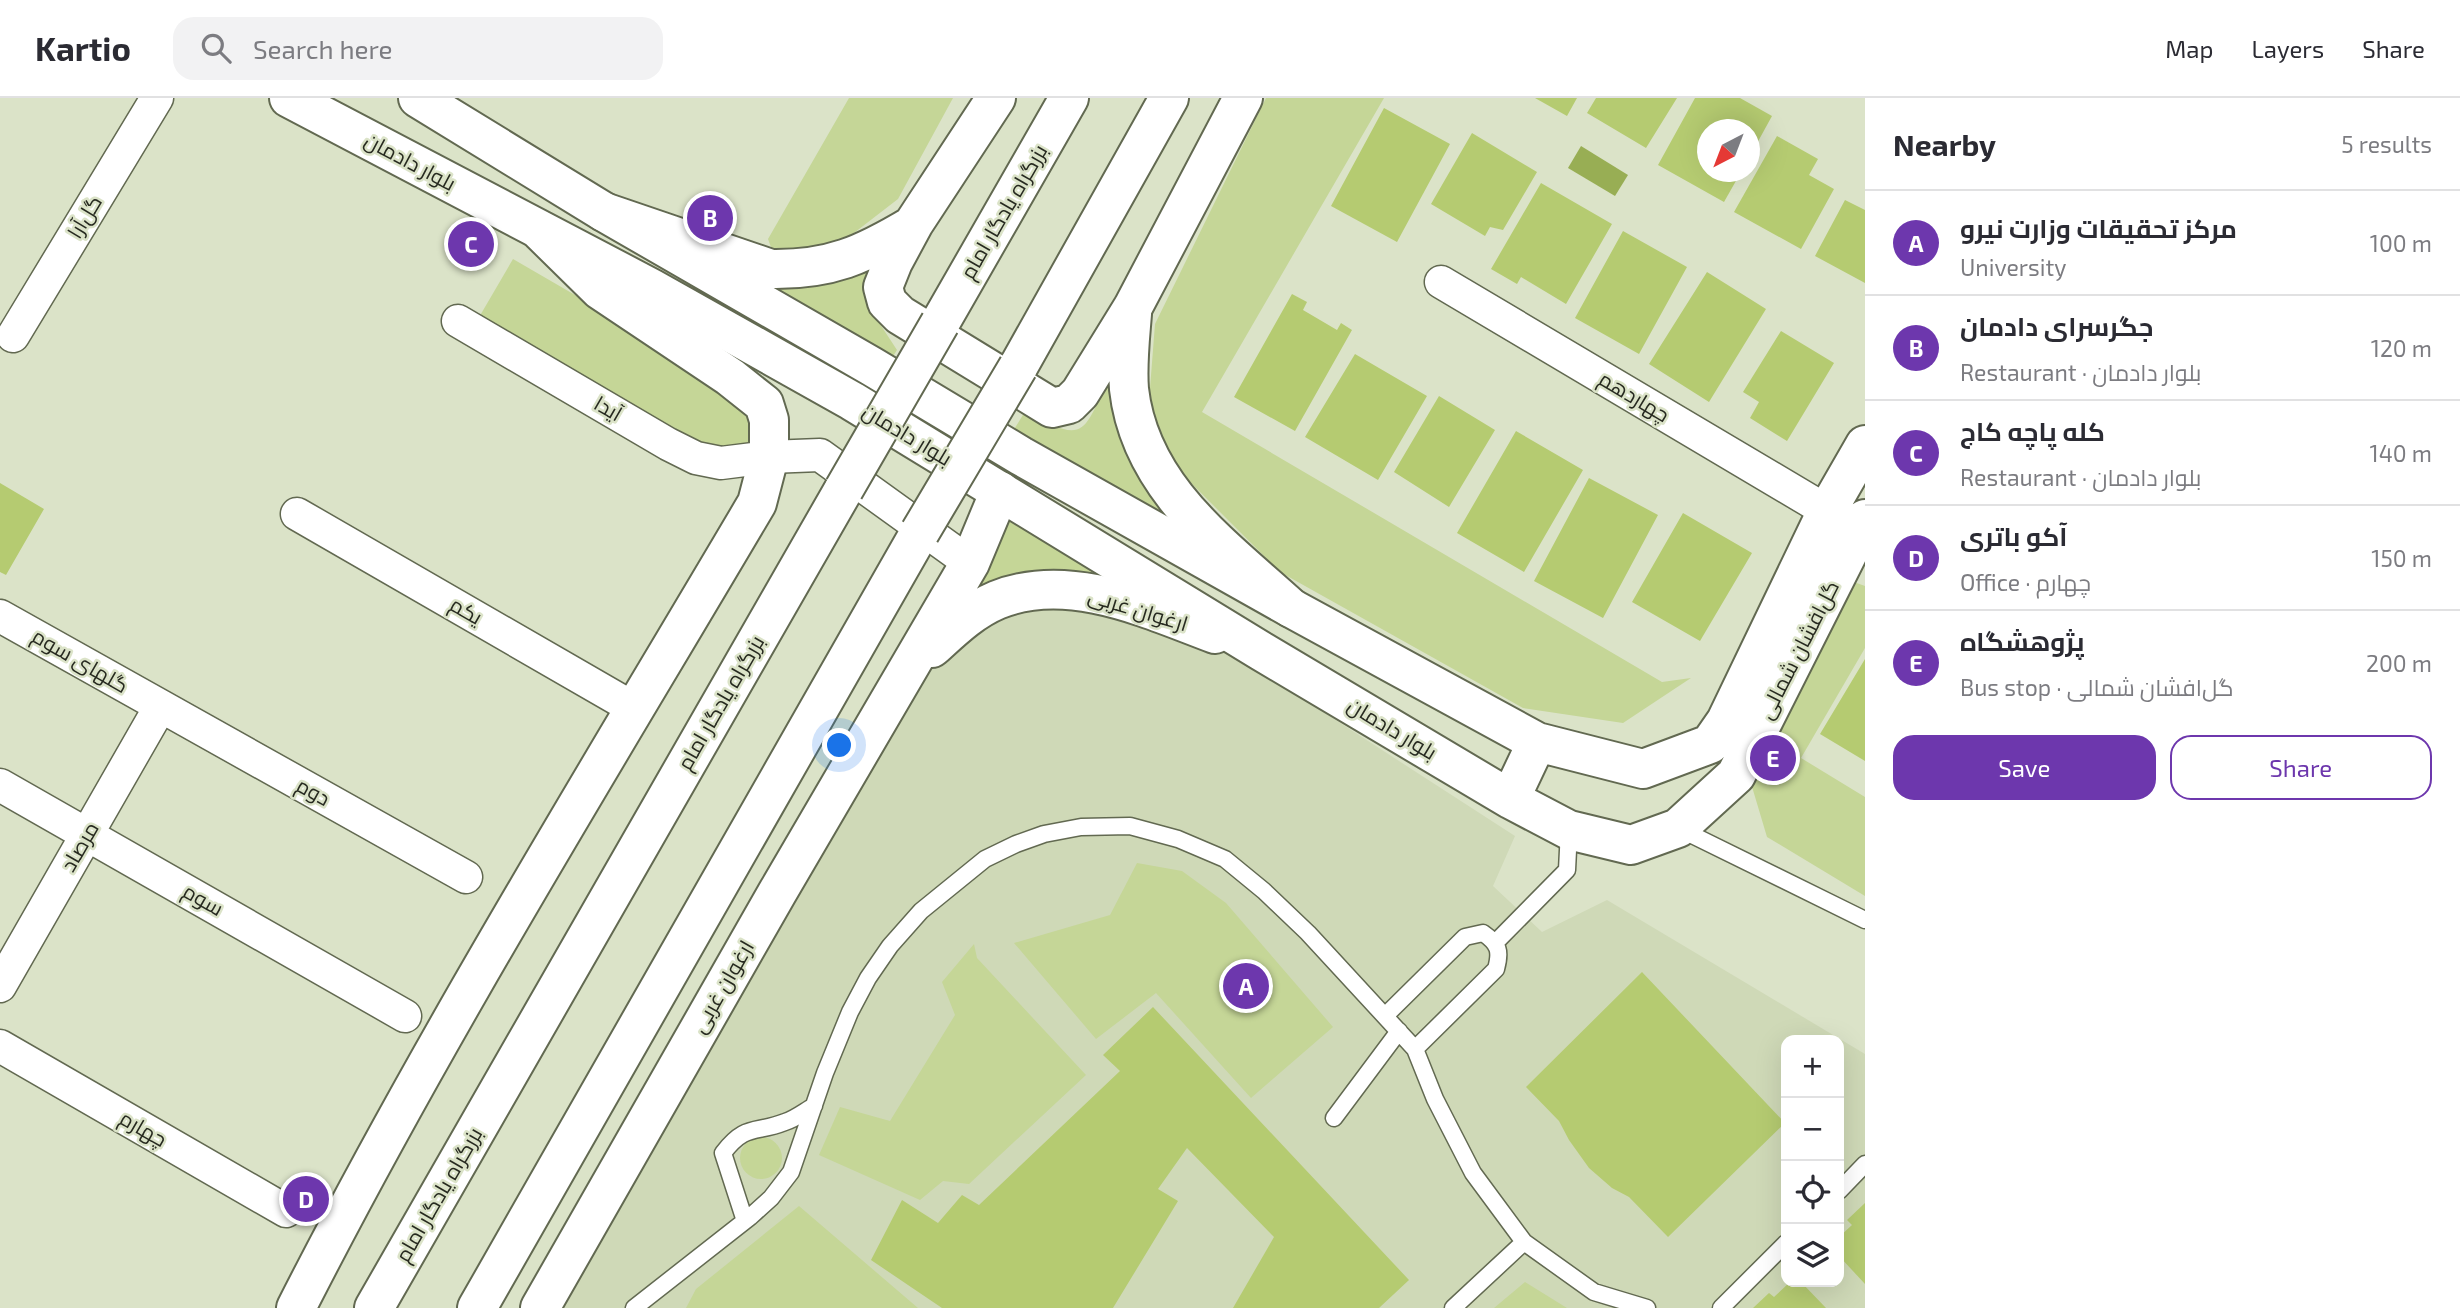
<!DOCTYPE html>
<html lang="en">
<head>
<meta charset="utf-8">
<style>
	:root { --surface:#fff; --page:#f2f2f3; --text:#2b2b33; --muted:#7c7c81; --line:#e1e1e2; --accent:#6d37ad }
	body { margin:0; font-family:"Exo 2",Cairo,sans-serif; background:var(--page); color:var(--text) }
	.controls { position:absolute; right:21px; bottom:21px; display:grid; overflow:hidden; border-radius:14px; box-shadow:0 7px 28px #0002 }
	.controls button { width:63px; height:63px; display:grid; place-items:center; padding:0; border:0; border-bottom:2px solid var(--line); background:var(--surface); color:var(--text); font:35px sans-serif }
	.compass { position:absolute; left:1697px; top:21px; width:63px; height:63px; border-radius:50%; background:var(--surface); box-shadow:0 7px 28px #0002; rotate:222deg }
	.you { position:absolute; left:840px; top:648px; width:24px; height:24px; margin:-18px; border:5px solid #fff; border-radius:50%; background:#1a73e8; box-shadow:0 0 0 10px #1a73e833 }
	.badge { display:grid; place-items:center; width:46px; height:46px; border-radius:50%; background:var(--accent); color:#fff; font-size:23px; font-weight:700 }
	.pin { position:absolute; translate:-50% -50%; border:4px solid #fff; box-shadow:0 2px 7px #0006 }
	.list { margin:0; padding:0; list-style:none }
	h2 { display:flex; justify-content:space-between; align-items:center; height:91px; margin:0; padding:0 28px; font-size:30px }
	h2 small { font-size:23px; font-weight:400; color:var(--muted) }
	.list li { display:grid; grid-template-columns:46px 1fr auto; gap:21px; align-items:center; box-sizing:border-box; height:105px; padding:0 28px; border-top:2px solid var(--line) }
	.list b { display:block; font-size:26px; white-space:nowrap }
	.list p { margin:0; font-size:23px; white-space:nowrap; color:var(--muted) }
	.list em { font-size:23px; font-style:normal; color:var(--muted) }
	.actions { display:flex; gap:14px; padding:21px 28px }
	.actions a { flex:1; padding:16px 0; border:2px solid var(--accent); border-radius:21px; text-align:center; font-size:24px; color:var(--accent) }
	.actions .main { background:var(--accent); color:#fff }
	.icon { flex:none; width:38px; height:38px; fill:none; stroke:currentColor; stroke-width:2; stroke-linecap:round; stroke-linejoin:round }
	.map { position:relative; flex:none; width:1865px; height:1210px; overflow:hidden }
	header { display:flex; align-items:center; gap:42px; box-sizing:border-box; height:98px; padding:0 35px; background:var(--surface); border-bottom:2px solid var(--line) }
	header strong { font-size:33px }
	nav { display:flex; gap:38px; margin-inline-start:auto; font-size:24px }
	.search { width:490px; height:63px; background:var(--page); display:flex; align-items:center; gap:18px; box-sizing:border-box; padding:0 24px; border-radius:21px; color:var(--muted); font-size:26px }
	main { display:flex }
	aside { flex:1; background:var(--surface) }
	.map>svg:first-child { display:block }
	.built { fill:#cfd9b7; fill-rule:evenodd }
	.green { fill:#c5d697 }
	.water { fill:#98ae54 }
	.building { fill:#b5cb71 }
	.lines { fill:none; stroke-linecap:round; stroke-linejoin:round }
	.service-casing { stroke:#626951; stroke-width:19 }
	.minor-casing { stroke:#626951; stroke-width:35 }
	.tertiary-casing { stroke:#626951; stroke-width:42 }
	.secondary-casing { stroke:#626951; stroke-width:42 }
	.trunk-casing { stroke:#626951; stroke-width:42 }
	.service { stroke:#fff; stroke-width:16 }
	.minor { stroke:#fff; stroke-width:32 }
	.tertiary { stroke:#fff; stroke-width:38 }
	.secondary { stroke:#fff; stroke-width:38 }
	.trunk { stroke:#fff; stroke-width:38 }
	.trunk-bridge-casing { stroke:#626951; stroke-width:42; stroke-linecap:butt }
	.trunk-bridge { stroke:#fff; stroke-width:38 }
	.labels { text-anchor:middle; stroke-width:5; stroke-linejoin:round; paint-order:stroke }
	.street-label { font-size:21px; fill:#272a20; stroke:#dbe3c8 }
</style>
</head>
<body>
<header>
<strong>Kartio</strong>
<div class="search"><svg class="icon" aria-label="search" viewBox="0 0 24 24"><circle cx="10" cy="10" r="6"/><path d="M15 15l6 6"/></svg>Search here</div>
<nav><a>Map</a><a>Layers</a><a>Share</a></nav>
</header>
<main>
<div class="map">
<svg width="1865" height="1210" viewBox="0 0 1865 1210">
	<rect width="100%" height="100%" fill="#dbe3c8"/>
	<path class="built" d="M 1037,501 L 1155,523 L 1249,566 L 1515,738 L 1493,788 L 1542,834 L 1607,802 L 1865,956 L 1865,1210 L 559,1210 L 858,682 L 944,549 ZM 1786,942 L 1839,942 L 1839,1184 L 1786,1184 Z"/>
	<path class="green" d="M 849,0 L 953,0 L 898,101 L 828,155 L 775,160 L 768,141 Z
		M 1266,0 L 1384,0 L 1202,314 L 1662,584 L 1691,580 L 1623,625 L 1523,610 L 1280,474 L 1175,369 L 1149,303 L 1155,226 Z
		M 513,161 L 644,237 L 754,319 L 758,330 L 749,350 L 705,351 L 478,221 Z
		M 873,164 L 872,214 L 897,252 L 890,263 L 769,193 L 772,183 Z
		M 1108,280 L 1193,437 L 1013,333 L 1026,312 C 1083,347 1084,337 1108,280 Z
		M 1006,417 L 1154,503 L 972,507 L 977,480 Z
		M 1851,483 L 1865,488 L 1865,550 L 1801,660 L 1865,699 L 1865,798 L 1767,739 L 1750,682 Z
		M 1137,765 L 1182,773 L 1226,805 L 1333,929 L 1251,1000 L 1156,895 L 1096,941 L 1014,845 L 1110,817 Z
		M 974,846 L 977,860 L 1086,977 L 969,1086 L 943,1083 L 920,1102 L 819,1057 L 840,1009 L 890,1023 L 955,917 L 942,884 Z
		M740 1060a21 21 0 1 1 42 0a21 21 0 1 1-42 0Z
		M 799,1108 L 918,1210 L 686,1210 L 696,1191 Z
		M 1525,1184 L 1567,1210 L 1494,1210 Z"/>
	<path class="water" d="M 1581,48 L 1628,77 L 1615,98 L 1568,70 Z"/>
	<path class="building" d="M 1535,0 L 1577,0 L 1567,18 Z
		M 1596,0 L 1677,0 L 1646,50 L 1587,15 Z
		M 1695,0 L 1740,0 L 1772,18 L 1750,58 L 1750,32 L 1708,32 L 1708,74 L 1741,74 L 1724,104 L 1658,67 Z
		M 1384,10 L 1450,46 L 1397,144 L 1331,108 Z
		M 1472,35 L 1537,74 L 1503,132 L 1490,129 L 1485,138 L 1431,106 Z
		M 1777,38 L 1818,61 L 1809,77 L 1834,91 L 1801,151 L 1734,114 Z
		M 1541,85 L 1612,126 L 1566,206 L 1521,179 L 1517,186 L 1491,171 Z
		M 1845,102 L 1865,112 L 1865,185 L 1815,158 Z
		M 1623,133 L 1687,169 L 1639,256 L 1575,220 Z
		M 1707,174 L 1766,211 L 1709,304 L 1649,266 Z
		M 1292,196 L 1307,204 L 1303,212 L 1337,232 L 1341,225 L 1352,232 L 1295,333 L 1234,299 Z
		M 1781,233 L 1834,265 L 1787,343 L 1750,320 L 1759,304 L 1743,294 Z
		M 1355,256 L 1427,298 L 1378,382 L 1305,339 Z
		M 1439,298 L 1495,332 L 1449,409 L 1394,374 Z
		M 1516,333 L 1583,372 L 1524,474 L 1457,435 Z
		M 1589,380 L 1658,417 L 1603,520 L 1534,483 Z
		M 0,385 L 44,411 L 6,477 L 0,474 Z
		M 1683,415 L 1752,455 L 1700,543 L 1632,504 Z
		M 1865,561 L 1865,663 L 1820,636 Z
		M 1642,874 L 1785,1025 L 1668,1139 L 1629,1099 L 1612,1090 L 1589,1070 L 1569,1042 L 1559,1023 L 1526,989 Z
		M 1153,909 L 1409,1182 L 1379,1210 L 1233,1210 L 1274,1139 L 1187,1050 L 1158,1091 L 1178,1103 L 1113,1210 L 942,1210 L 871,1162 L 902,1102 L 938,1125 L 962,1097 L 979,1107 L 1120,973 L 1103,957 Z
		M 1865,1105 L 1865,1186 L 1839,1158 L 1839,1139 L 1852,1127 L 1847,1122 Z
		M 1790,1184 L 1801,1184 L 1826,1210 L 1753,1210 L 1769,1195 L 1774,1199 Z"/>
	<g class="lines">
		<g class="service-casing">
			<path id="service" d="M 1680,731 L 1865,822
				M 1496,844 L 1567,772 L 1569,732
				M 1386,917 L 1465,839 L 1483,835 C 1499,846 1501,853 1496,871 L 1415,951
				M 1334,1020 L 1399,933
				M 1839,1093 L 1865,1066
				M 745,1123 L 723,1055 C 746,1025 755,1036 785,1024 C 795,1021 805,1013 814,1008
				M 634,1210 L 750,1119 L 771,1100 L 791,1074 L 825,975 L 850,914 L 868,880 L 890,848 L 921,813 L 985,761 L 1016,746 L 1044,736 L 1081,729 L 1130,728 L 1178,741 L 1225,761 L 1264,793 L 1308,835 L 1415,951 L 1435,1001 L 1473,1075 L 1524,1144 L 1594,1194 L 1647,1210
				M 1453,1210 L 1524,1144
				M 1721,1210 L 1786,1145"/>
		</g>
		<g class="minor-casing">
			<path id="minor" d="M 1441,184 L 1827,413 L 1848,422
				M 458,223 L 668,346 L 696,360 L 721,365 L 769,359 L 820,357 L 970,465
				M 13,238 L 157,0
				M 297,416 L 635,611
				M 0,518 L 466,779
				M 0,687 L 405,918
				M 0,888 L 160,609
				M 0,948 L 286,1113"/>
		</g>
		<g class="tertiary-casing">
			<path id="tertiary" d="M 932,550 C 952,532 971,513 997,502 C 1069,473 1148,511 1215,536
				M 540,1210 L 777,795 L 970,465 L 1000,393"/>
		</g>
		<g class="secondary-casing">
			<path id="secondary" d="M 289,0 L 651,190 L 852,303 L 1261,553 L 1510,701 L 1569,732 L 1631,747 L 1678,730 L 1736,677 L 1865,421
				M 418,0 L 604,114 L 871,268 L 1021,358 L 1291,510 L 1537,644 L 1643,671 L 1710,646 L 1726,623 L 1827,413 L 1865,347
				M 1510,701 L 1537,644"/>
		</g>
		<g class="trunk-casing">
			<path id="trunk" d="M 996,0 L 914,125 L 893,164 L 883,189 L 887,204 L 900,217 L 1052,310 L 1069,306 L 1080,295 L 1133,209 L 1243,0
				M 604,114 L 771,171 C 830,172 863,157 913,127
				M 1132,216 C 1130,241 1127,266 1129,291 C 1140,390 1223,448 1291,510
				M 940,225 L 1069,0
				M 1018,269 L 1169,0
				M 296,1210 C 436,935 600,671 757,405 L 769,359 L 769,322 L 764,306 L 730,279 L 600,192 L 541,134
				M 374,1210 L 844,391
				M 477,1210 L 920,434"/>
		</g>
		<use href="#service" class="service"/>
		<use href="#minor" class="minor"/>
		<use href="#tertiary" class="tertiary"/>
		<use href="#secondary" class="secondary"/>
		<use href="#trunk" class="trunk"/>
		<g class="trunk-bridge-casing">
			<path id="trunk-bridge" d="M 844,391 L 940,225
				M 920,434 L 1018,269"/>
		</g>
		<use href="#trunk-bridge" class="trunk-bridge"/>
	</g>
	<g class="labels">
		<g class="street-label">
			<text transform="translate(410 64) rotate(28)" y="7">بلوار دادمان</text>
			<text transform="translate(1004 114) rotate(-60)" y="7">بزرگراه یادگار امام</text>
			<text transform="translate(85 119) rotate(-59)" y="7">گل‌آرا</text>
			<text transform="translate(1634 299) rotate(31)" y="7">چهاردهم</text>
			<text transform="translate(608 311) rotate(30)" y="7">آیدا</text>
			<text transform="translate(907 337) rotate(31)" y="7">بلوار دادمان</text>
			<text transform="translate(1138 512) rotate(17)" y="7">ارغوان غربی</text>
			<text transform="translate(466 513) rotate(30)" y="7">یکم</text>
			<text transform="translate(1799 552) rotate(-63)" y="7">گل‌افشان شمالی</text>
			<text transform="translate(80 563) rotate(30)" y="7">گلهای سوم</text>
			<text transform="translate(721 605) rotate(-60)" y="7">بزرگراه یادگار امام</text>
			<text transform="translate(1392 631) rotate(31)" y="7">بلوار دادمان</text>
			<text transform="translate(313 694) rotate(29)" y="7">دوم</text>
			<text transform="translate(80 749) rotate(-60)" y="7">مرصاد</text>
			<text transform="translate(203 802) rotate(30)" y="7">سوم</text>
			<text transform="translate(723 889) rotate(-60)" y="7">ارغوان غربی</text>
			<text transform="translate(143 1031) rotate(30)" y="7">چهارم</text>
			<text transform="translate(439 1097) rotate(-60)" y="7">بزرگراه یادگار امام</text>
		</g>
	</g>
</svg>
<div class="controls">
<button>+</button>
<button>−</button>
<button><svg class="icon" aria-label="locate" viewBox="0 0 24 24"><circle cx="12" cy="12" r="6"/><path d="M12 2v4M12 18v4M2 12h4M18 12h4"/></svg></button>
<button><svg class="icon" aria-label="layers" viewBox="0 0 24 24"><path d="M12 4l9 5-9 5-9-5zM3 14l9 5 9-5"/></svg></button>
</div>
<svg class="compass" viewBox="-18 -18 36 36"><path d="M0-13l5 13h-10z" fill="#e53935"/><path d="M0 13l5-13h-10z" fill="#7c7c81"/></svg>
<div class="you"></div>
<div class="pin badge" style="left:1246px;top:888px">A</div>
<div class="pin badge" style="left:710px;top:120px">B</div>
<div class="pin badge" style="left:471px;top:146px">C</div>
<div class="pin badge" style="left:306px;top:1101px">D</div>
<div class="pin badge" style="left:1773px;top:660px">E</div>
</div>
<aside>
<h2>Nearby<small>5 results</small></h2>
<ul class="list">
<li><span class="badge">A</span><div><b>مرکز تحقیقات وزارت نیرو</b><p>University</p></div><em>100 m</em></li>
<li><span class="badge">B</span><div><b>جگرسرای دادمان</b><p>Restaurant · بلوار دادمان</p></div><em>120 m</em></li>
<li><span class="badge">C</span><div><b>کله پاچه کاج</b><p>Restaurant · بلوار دادمان</p></div><em>140 m</em></li>
<li><span class="badge">D</span><div><b>آکو باتری</b><p>Office · چهارم</p></div><em>150 m</em></li>
<li><span class="badge">E</span><div><b>پژوهشگاه</b><p>Bus stop · گل‌افشان شمالی</p></div><em>200 m</em></li>
</ul>
<div class="actions"><a class="main">Save</a><a>Share</a></div>
</aside>
</main>
</body>
</html>
